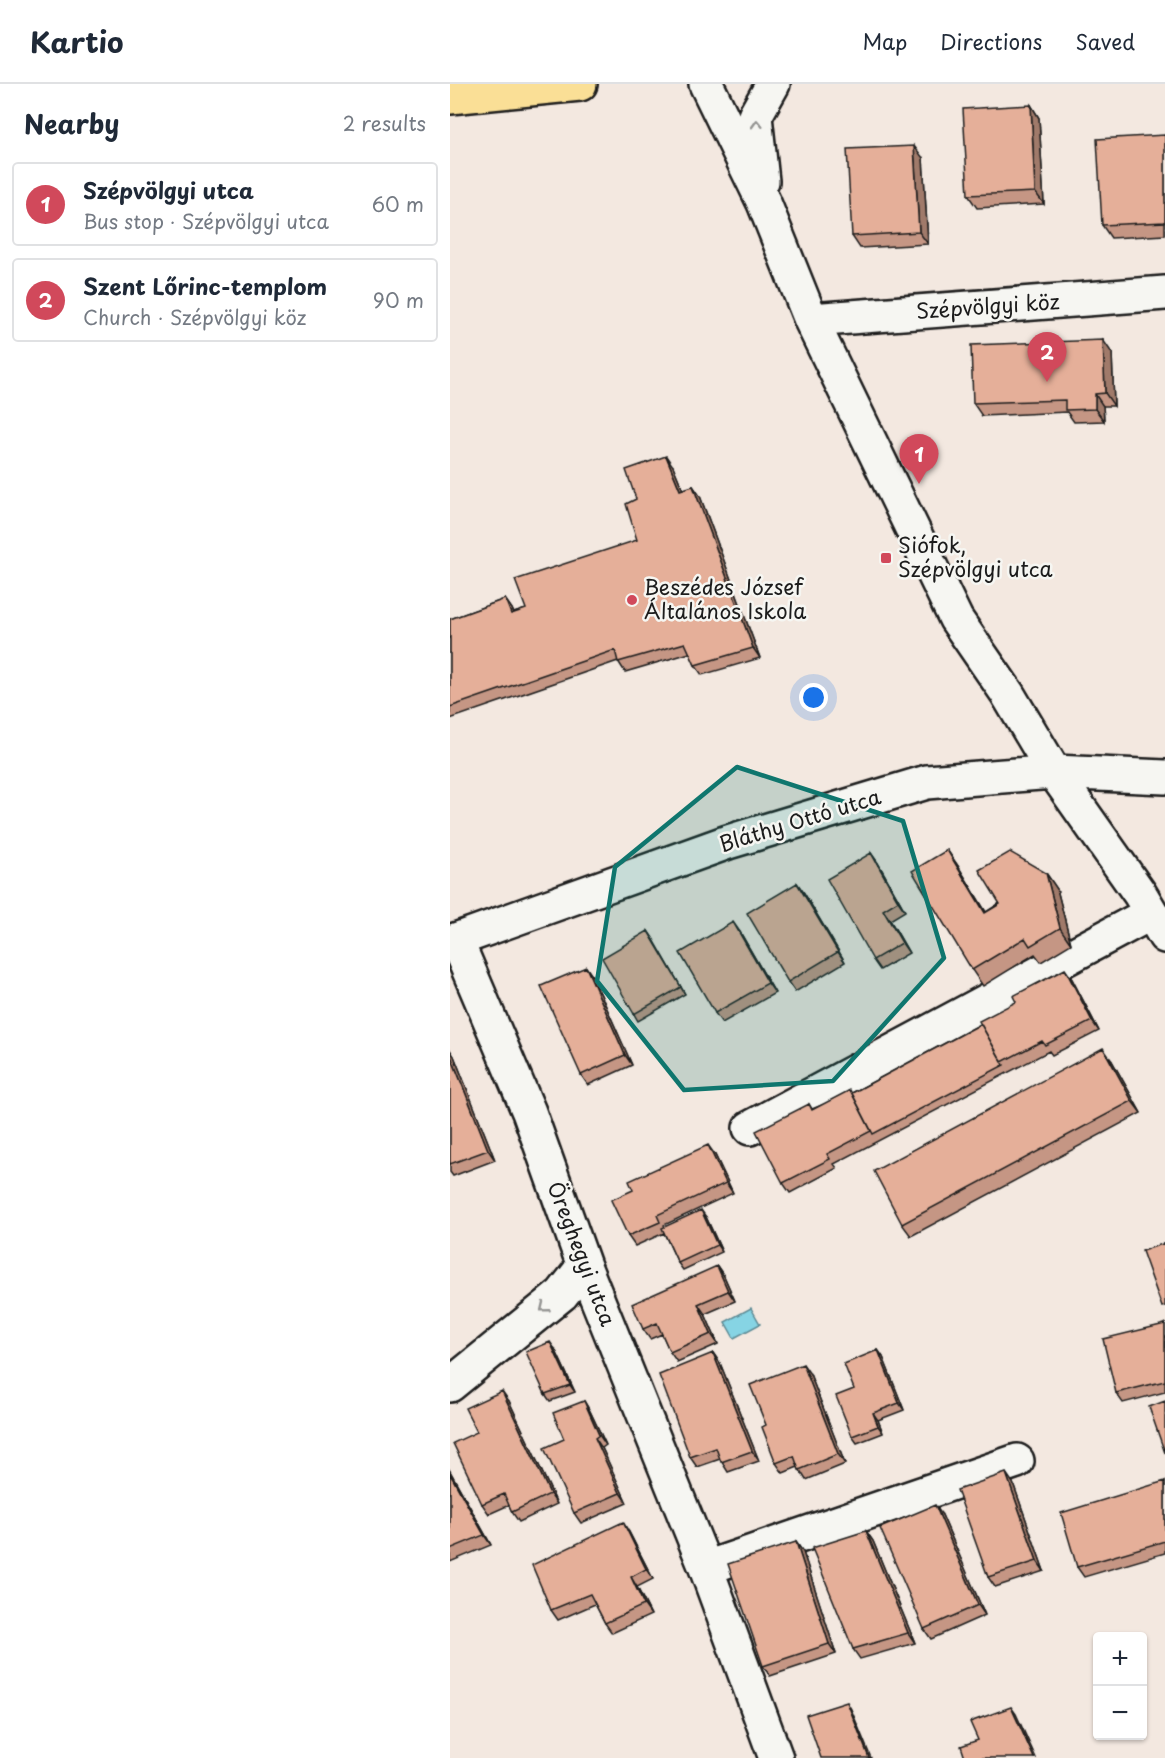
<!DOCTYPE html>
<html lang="en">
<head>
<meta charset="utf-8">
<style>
	:root { --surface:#fff; --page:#f2f2f3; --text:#1f2937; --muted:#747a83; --line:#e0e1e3; --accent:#d1495b }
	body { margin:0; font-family:"Playpen Sans",sans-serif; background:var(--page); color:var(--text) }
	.controls { position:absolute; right:18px; bottom:18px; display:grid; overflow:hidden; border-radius:6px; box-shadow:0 2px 4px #0004 }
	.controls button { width:54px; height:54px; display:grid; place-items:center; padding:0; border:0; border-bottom:2px solid var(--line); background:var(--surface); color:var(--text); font:30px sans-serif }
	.you { position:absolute; left:364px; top:614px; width:21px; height:21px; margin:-15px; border:4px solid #fff; border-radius:50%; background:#1a73e8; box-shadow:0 0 0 9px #1a73e833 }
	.badge { display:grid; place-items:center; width:39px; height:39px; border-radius:50%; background:var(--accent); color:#fff; font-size:20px; font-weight:700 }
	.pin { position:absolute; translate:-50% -50px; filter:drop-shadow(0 2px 3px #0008) }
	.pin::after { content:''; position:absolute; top:32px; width:21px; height:18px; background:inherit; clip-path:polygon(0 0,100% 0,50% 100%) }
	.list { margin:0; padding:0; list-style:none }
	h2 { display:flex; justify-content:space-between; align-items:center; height:78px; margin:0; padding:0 24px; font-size:26px }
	h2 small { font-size:20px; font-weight:400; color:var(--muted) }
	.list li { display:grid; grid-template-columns:39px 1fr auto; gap:18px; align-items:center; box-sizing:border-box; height:84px; margin:0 12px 12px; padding:0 12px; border:2px solid var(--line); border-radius:6px }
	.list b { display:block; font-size:22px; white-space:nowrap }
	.list p { margin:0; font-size:20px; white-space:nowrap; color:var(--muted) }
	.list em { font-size:20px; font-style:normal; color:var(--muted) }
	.map { position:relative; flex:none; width:715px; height:1674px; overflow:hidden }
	header { display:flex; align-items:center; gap:36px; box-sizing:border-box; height:84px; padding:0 30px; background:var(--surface); border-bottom:2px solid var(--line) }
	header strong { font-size:28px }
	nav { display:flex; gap:33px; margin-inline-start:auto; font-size:21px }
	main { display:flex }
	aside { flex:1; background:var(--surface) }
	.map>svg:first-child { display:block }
	.water { fill:#86d4e4; stroke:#5c8a94; stroke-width:1.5 }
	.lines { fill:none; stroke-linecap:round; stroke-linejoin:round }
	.minor-casing { stroke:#1c1c1c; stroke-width:38 }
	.major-casing { stroke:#1c1c1c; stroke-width:38 }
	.minor { stroke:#f6f6f2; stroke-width:33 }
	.major { stroke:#fadf96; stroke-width:33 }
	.wall { fill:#c59684; stroke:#1c1c1c; stroke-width:1.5 }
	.shaded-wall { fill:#a07a6b; stroke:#1c1c1c; stroke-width:1.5 }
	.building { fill:#e5af99; stroke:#1c1c1c; stroke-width:1.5 }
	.oneway { stroke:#949492 }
	.marked { fill:#0f766e; fill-opacity:0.2; stroke:#0f766e; stroke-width:4.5; stroke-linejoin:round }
	.poi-dot { fill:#d1495b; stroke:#f6f6f2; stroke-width:2 }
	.labels { text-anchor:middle; stroke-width:5; stroke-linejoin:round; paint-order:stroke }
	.street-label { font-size:21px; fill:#1c1c1c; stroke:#f6f6f2 }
	.poi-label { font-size:21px; fill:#1c1c1c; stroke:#f6f6f2; text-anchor:start }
</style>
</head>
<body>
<header>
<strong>Kartio</strong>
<nav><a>Map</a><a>Directions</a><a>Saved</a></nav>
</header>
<main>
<aside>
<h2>Nearby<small>2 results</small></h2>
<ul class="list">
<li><span class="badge">1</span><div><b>Szépvölgyi utca</b><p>Bus stop · Szépvölgyi utca</p></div><em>60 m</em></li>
<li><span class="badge">2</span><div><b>Szent Lőrinc-templom</b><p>Church · Szépvölgyi köz</p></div><em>90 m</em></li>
</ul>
</aside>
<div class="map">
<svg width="715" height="1674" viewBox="0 0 715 1674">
	<rect width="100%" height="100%" fill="#f3e8e0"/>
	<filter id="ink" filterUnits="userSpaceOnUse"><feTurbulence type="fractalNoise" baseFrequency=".0167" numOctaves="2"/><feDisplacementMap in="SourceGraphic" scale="12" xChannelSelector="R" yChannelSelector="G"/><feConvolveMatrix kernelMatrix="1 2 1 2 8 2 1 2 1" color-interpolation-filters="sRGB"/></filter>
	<g filter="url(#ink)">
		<path class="water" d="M 301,1224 L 310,1240 L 284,1254 L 275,1238 Z"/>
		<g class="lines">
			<g class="minor-casing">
				<path id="minor" d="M 256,0 L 314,119 L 361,236 L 506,535 L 557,609 L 604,688 L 690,810 L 715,852
					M 312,97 L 305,32 L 323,0
					M 361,236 L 715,209
					M 6,856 L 79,1028 L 134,1182 L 256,1484 L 326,1674
					M 0,858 L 278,758 L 477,698 L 604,688 L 715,693
					M 300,1044 L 701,829
					M 0,1301 L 112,1210 L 134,1182
					M 256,1484 L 567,1377"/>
			</g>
			<g class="major-casing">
				<path id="major" d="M 0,13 L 130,0"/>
			</g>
			<use href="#minor" class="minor"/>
			<use href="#major" class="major"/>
		</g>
		<path class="wall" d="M 581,21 L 589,34 L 594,120 L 527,124 L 518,111 Z
			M 715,51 L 715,151 L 661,154 L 652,141 Z
			M 473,74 L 478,160 L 410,164 L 402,152 Z
			M 662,269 L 664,322 L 653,322 L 654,337 L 624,338 L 617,328 L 532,332 L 523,319 Z
			M 223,382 L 233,406 L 243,402 L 250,412 L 310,574 L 252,591 L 245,581 L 240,569 L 175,588 L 168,577 L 0,635 L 0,535 L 55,515 L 62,525 L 64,529 L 76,525 L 187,456 L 186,415 Z
			M 497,766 L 508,782 L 536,828 L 596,789 L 607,805 L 621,860 L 591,878 L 585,870 L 533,902 L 522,886 Z
			M 421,769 L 428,779 L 455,827 L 440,836 L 459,869 L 430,886 L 423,876 Z
			M 347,799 L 354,809 L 395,878 L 345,908 L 338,898 Z
			M 198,847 L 235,910 L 188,937 L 184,930 Z
			M 290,848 L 325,909 L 272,939 L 265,929 Z
			M 136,883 L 143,893 L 182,981 L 138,1001 L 131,991 Z
			M 622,895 L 649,947 L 602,971 L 599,967 L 384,1080 L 387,1084 L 340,1109 L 333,1099 L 359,1020 L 362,1025 L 402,1009 Z
			M 0,966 L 4,972 L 45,1076 L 3,1092 L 0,1088 Z
			M 662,977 L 691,1029 L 461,1152 L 452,1140 Z
			M 265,1071 L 283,1109 L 214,1141 L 215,1143 L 256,1133 L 272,1168 L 233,1186 L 228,1179 L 214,1149 L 185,1162 L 178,1152 Z
			M 267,1182 L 274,1192 L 285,1217 L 255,1230 L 268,1260 L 227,1278 L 220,1268 L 212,1250 L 200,1255 L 193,1245 Z
			M 715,1240 L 715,1308 L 673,1319 L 666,1309 Z
			M 105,1265 L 125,1308 L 100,1317 L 95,1310 Z
			M 428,1266 L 433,1273 L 454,1326 L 428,1336 L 433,1349 L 407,1359 L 402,1352 L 404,1305 Z
			M 263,1269 L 270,1279 L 309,1377 L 278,1388 L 270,1375 L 247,1383 L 240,1373 Z
			M 360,1290 L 395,1380 L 356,1396 L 348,1383 L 333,1389 L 326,1379 L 316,1341 Z
			M 59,1317 L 107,1420 L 69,1438 L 62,1428 L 59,1421 L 39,1430 L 32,1420 L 27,1348 Z
			M 134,1317 L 140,1327 L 156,1361 L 152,1364 L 177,1419 L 131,1439 L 124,1429 L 114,1355 Z
			M 0,1387 L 41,1461 L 0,1478 Z
			M 715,1397 L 715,1469 L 634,1493 L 627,1483 Z
			M 563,1399 L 594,1487 L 545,1503 L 538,1493 Z
			M 492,1431 L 535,1531 L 481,1555 L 474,1545 Z
			M 416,1447 L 423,1457 L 465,1559 L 410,1575 L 403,1565 Z
			M 179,1448 L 203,1495 L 187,1503 L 201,1531 L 162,1549 L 155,1539 L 145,1520 L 108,1536 L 101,1526 Z
			M 346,1458 L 353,1468 L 386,1570 L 320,1592 L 313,1582 Z"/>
		<path class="shaded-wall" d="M 581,21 L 589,34 L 594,120 L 585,108 Z
			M 464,62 L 473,74 L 478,160 L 469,148 Z
			M 653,256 L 662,269 L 664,322 L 655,309 Z
			M 645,310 L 653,322 L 654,337 L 645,325 Z
			M 216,372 L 223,382 L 237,416 L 230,406 Z
			M 243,402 L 250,412 L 310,574 L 303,564 Z
			M 55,515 L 62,525 L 68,540 L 61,530 Z
			M 497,766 L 508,782 L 546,845 L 535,829 Z
			M 421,769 L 428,779 L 455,827 L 448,817 Z
			M 596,789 L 607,805 L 621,860 L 610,844 Z
			M 347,799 L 354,809 L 395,878 L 388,868 Z
			M 433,826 L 440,836 L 459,869 L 452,859 Z
			M 283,838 L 290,848 L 325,909 L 318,899 Z
			M 198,847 L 203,854 L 235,910 L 231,903 Z
			M 136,883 L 143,893 L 182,981 L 175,971 Z
			M 615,885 L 622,895 L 649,947 L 642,937 Z
			M 653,964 L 662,977 L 691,1029 L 682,1017 Z
			M 0,966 L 4,972 L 45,1076 L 38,1066 L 0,970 Z
			M 258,1061 L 265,1071 L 283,1109 L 276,1099 Z
			M 251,1126 L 256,1133 L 272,1168 L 267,1161 Z
			M 267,1182 L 274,1192 L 285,1217 L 278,1207 Z
			M 248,1220 L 255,1230 L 268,1260 L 261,1250 Z
			M 100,1258 L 105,1265 L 125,1308 L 120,1301 Z
			M 428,1266 L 433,1273 L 454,1326 L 449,1319 Z
			M 263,1269 L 270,1279 L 309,1377 L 302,1367 Z
			M 353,1280 L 360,1290 L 395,1380 L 388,1370 Z
			M 52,1307 L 59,1317 L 107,1420 L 100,1410 Z
			M 134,1317 L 140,1327 L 156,1361 L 149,1351 Z
			M 423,1329 L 428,1336 L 433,1349 L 428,1342 Z
			M 145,1354 L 152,1364 L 177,1419 L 170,1409 Z
			M 0,1387 L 41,1461 L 34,1451 L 0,1390 Z
			M 556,1389 L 563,1399 L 594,1487 L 587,1477 Z
			M 485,1421 L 492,1431 L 535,1531 L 528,1521 Z
			M 173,1438 L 179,1448 L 203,1495 L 196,1485 Z
			M 416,1447 L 423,1457 L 465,1559 L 458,1549 Z
			M 346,1458 L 353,1468 L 386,1570 L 379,1560 Z
			M 181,1493 L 187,1503 L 201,1531 L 194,1521 Z
			M 397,1618 L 401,1625 L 421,1674 L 419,1674 Z
			M 561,1623 L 566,1630 L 586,1674 L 584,1674 Z"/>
		<path class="building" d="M 581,21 L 585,108 L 518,111 L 513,25 Z
			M 715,51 L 715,138 L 652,141 L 647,55 Z
			M 464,62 L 469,148 L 402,152 L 397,65 Z
			M 653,256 L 655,309 L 645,310 L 645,325 L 615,326 L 615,316 L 523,319 L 521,261 Z
			M 216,372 L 230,406 L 243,402 L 303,564 L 245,581 L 235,559 L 168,578 L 165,566 L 0,623 L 0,535 L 55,515 L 61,530 L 76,525 L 65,496 L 187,456 L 176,420 L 186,415 L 176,386 Z
			M 497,766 L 535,829 L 550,820 L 529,786 L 560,768 L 596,789 L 610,844 L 580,862 L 575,854 L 522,886 L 462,787 Z
			M 421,769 L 448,817 L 433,826 L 452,859 L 423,876 L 377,795 Z
			M 347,799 L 388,868 L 338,898 L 297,829 Z
			M 283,838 L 318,899 L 265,929 L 230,869 Z
			M 198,847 L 231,903 L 184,930 L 152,874 Z
			M 136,883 L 175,971 L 131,991 L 91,902 Z
			M 615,885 L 642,937 L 595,961 L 592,957 L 552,978 L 529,937 L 566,918 L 563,912 Z
			M 531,940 L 554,981 L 423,1050 L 402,1009 Z
			M 653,964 L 682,1017 L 452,1140 L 424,1087 Z
			M 0,970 L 38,1066 L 0,1080 Z
			M 400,1006 L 421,1047 L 377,1070 L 380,1075 L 333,1099 L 306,1047 L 359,1020 L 362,1026 Z
			M 258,1061 L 276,1099 L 207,1131 L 210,1138 L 178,1152 L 161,1116 L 183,1106 L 179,1097 Z
			M 251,1126 L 267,1161 L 228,1179 L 212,1144 Z
			M 715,1159 L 715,1222 L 712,1223 L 692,1167 Z
			M 267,1182 L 278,1207 L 248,1220 L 261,1250 L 220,1268 L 207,1239 L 193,1245 L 182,1220 Z
			M 715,1240 L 715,1297 L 666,1309 L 653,1255 Z
			M 100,1258 L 120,1301 L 95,1310 L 76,1268 Z
			M 428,1266 L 449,1319 L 423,1329 L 428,1342 L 402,1352 L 386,1312 L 404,1305 L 394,1280 Z
			M 263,1269 L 302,1367 L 271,1378 L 266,1364 L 240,1373 L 209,1291 Z
			M 353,1280 L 388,1370 L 349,1386 L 344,1372 L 326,1379 L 312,1343 L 316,1341 L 300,1301 Z
			M 52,1307 L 100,1410 L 62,1428 L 54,1410 L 32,1420 L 3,1359 L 27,1348 L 15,1324 Z
			M 134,1317 L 149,1351 L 145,1354 L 170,1409 L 124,1429 L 94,1364 L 114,1355 L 103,1329 Z
			M 715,1317 L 715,1369 L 699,1323 Z
			M 556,1389 L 587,1477 L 538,1493 L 507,1406 Z
			M 0,1390 L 34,1451 L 0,1465 Z
			M 715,1397 L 715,1457 L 627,1483 L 611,1429 Z
			M 485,1421 L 528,1521 L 474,1545 L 430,1444 Z
			M 173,1438 L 196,1485 L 181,1493 L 194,1521 L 155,1539 L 140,1510 L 101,1526 L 82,1481 Z
			M 416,1447 L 458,1549 L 403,1565 L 362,1464 Z
			M 346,1458 L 379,1560 L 313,1582 L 278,1480 Z
			M 397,1618 L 419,1674 L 371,1674 L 356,1631 Z
			M 561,1623 L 584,1674 L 515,1674 L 511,1662 L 528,1656 L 520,1638 Z"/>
		<defs><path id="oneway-chevron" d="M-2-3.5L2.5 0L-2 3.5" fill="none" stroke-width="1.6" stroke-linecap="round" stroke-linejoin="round" transform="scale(1.5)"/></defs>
		<g class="oneway">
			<use href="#oneway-chevron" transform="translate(307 40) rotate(-92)"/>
			<use href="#oneway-chevron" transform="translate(94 1224) rotate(141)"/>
		</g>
	</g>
	<path class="marked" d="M 287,683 L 453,737 L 494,874 L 383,997 L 234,1006 L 147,897 L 165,783 Z"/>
	<g class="poi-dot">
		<rect x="430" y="468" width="12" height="12" rx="3"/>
		<circle cx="182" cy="516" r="6"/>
	</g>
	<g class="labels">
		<g class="street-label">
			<text transform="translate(538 223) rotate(-4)" y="7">Szépvölgyi köz</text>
			<text transform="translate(350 737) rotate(-17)" y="7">Bláthy Ottó utca</text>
			<text transform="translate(131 1170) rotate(69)" y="7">Öreghegyi utca</text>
		</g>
		<g class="poi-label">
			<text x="448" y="469">Siófok,<tspan x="448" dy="24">Szépvölgyi utca</tspan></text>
			<text x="194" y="511">Beszédes József<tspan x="194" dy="24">Általános Iskola</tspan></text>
		</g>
	</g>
</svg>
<div class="controls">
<button>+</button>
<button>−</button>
</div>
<div class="you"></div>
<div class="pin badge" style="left:469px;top:400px">1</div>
<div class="pin badge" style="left:597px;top:298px">2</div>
</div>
</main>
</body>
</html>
